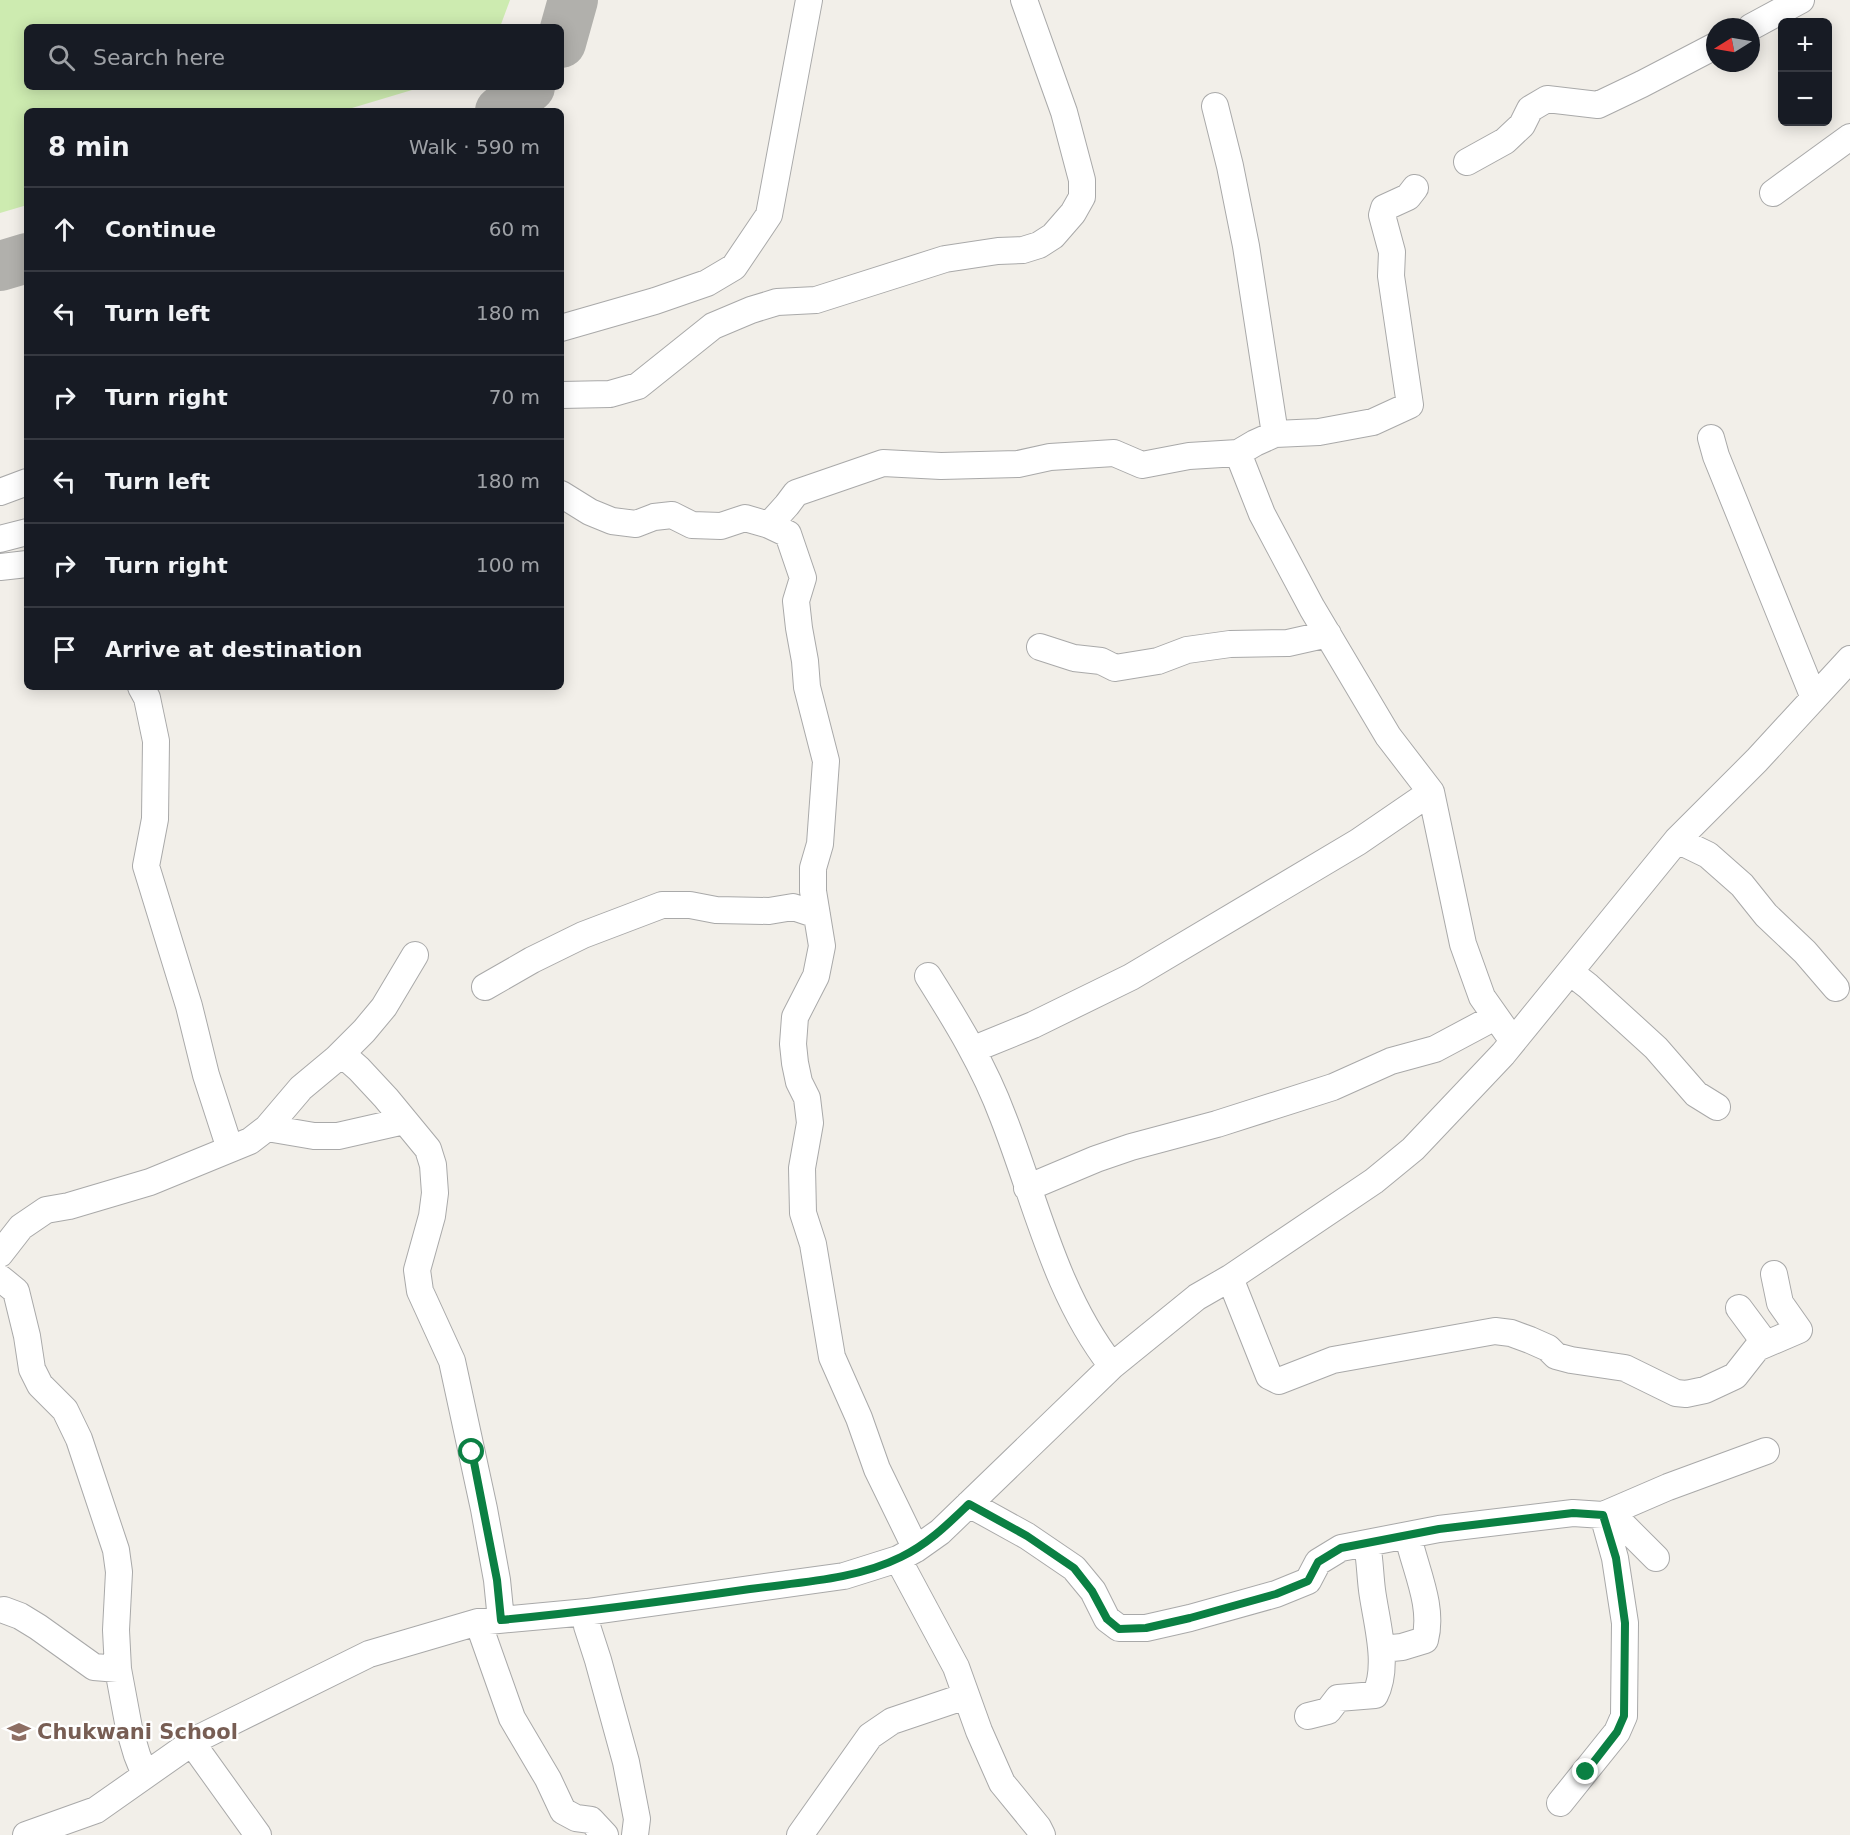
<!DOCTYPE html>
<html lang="en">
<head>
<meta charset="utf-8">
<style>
	:root { --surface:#171b24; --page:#20242c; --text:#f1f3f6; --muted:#9ea1a6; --line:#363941 }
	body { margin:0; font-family:"DejaVu Sans",sans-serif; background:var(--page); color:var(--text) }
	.controls { position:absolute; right:18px; top:18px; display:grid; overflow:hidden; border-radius:9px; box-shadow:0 3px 15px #0003 }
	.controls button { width:54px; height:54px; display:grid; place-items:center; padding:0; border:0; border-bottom:2px solid var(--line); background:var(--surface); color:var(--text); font:30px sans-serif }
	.compass { position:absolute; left:1706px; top:18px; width:54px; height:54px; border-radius:50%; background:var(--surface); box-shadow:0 3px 15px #0003; rotate:259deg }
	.stop { position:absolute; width:18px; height:18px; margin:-14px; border:4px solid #0b8043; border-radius:50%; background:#fff }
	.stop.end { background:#0b8043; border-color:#fff; box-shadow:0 2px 6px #0008 }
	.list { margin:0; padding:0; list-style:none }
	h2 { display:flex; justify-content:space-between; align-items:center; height:78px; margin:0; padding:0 24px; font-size:26px }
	h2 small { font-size:20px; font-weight:400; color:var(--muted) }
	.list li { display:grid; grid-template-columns:39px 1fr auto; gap:18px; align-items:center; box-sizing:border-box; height:84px; padding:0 24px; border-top:2px solid var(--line) }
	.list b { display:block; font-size:22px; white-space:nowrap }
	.list em { font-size:20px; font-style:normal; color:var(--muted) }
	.icon { flex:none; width:33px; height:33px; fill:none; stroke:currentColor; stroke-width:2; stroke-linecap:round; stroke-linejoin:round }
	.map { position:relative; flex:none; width:1850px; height:1835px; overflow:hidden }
	.search { position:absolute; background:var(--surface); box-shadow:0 3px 15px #0003; left:24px; top:24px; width:540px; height:66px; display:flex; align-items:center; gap:15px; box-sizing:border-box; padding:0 21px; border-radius:9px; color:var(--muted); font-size:22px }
	.panel { position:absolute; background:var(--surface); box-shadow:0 3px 15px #0003; left:24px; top:108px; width:540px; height:582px; border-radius:9px }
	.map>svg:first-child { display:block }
	.grass { fill:#cdebb0 }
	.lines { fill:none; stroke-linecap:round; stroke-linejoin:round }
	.taxiway { stroke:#b1b0ac; stroke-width:50 }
	.minor-casing { stroke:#a9a9a9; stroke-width:28 }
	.minor { stroke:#fff; stroke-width:26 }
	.route { stroke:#0b8043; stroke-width:8 }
	.labels { text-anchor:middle; stroke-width:4.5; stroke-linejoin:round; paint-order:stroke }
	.education-label { font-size:21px; font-weight:bold; fill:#785e54; stroke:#fff; text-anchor:start }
</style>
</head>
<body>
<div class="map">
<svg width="1850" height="1835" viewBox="0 0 1850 1835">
	<rect width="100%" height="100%" fill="#f2efe9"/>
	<path class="grass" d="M 0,0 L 510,0 L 500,27 L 27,27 L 27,87 L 422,87 L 342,111 L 27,111 L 27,205 L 0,213 Z"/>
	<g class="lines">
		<path class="taxiway" d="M 561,43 L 573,0
			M 500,111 L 530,87
			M 0,266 L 27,258"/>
		<g class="minor-casing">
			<path id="minor" d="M 1751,27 L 1801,0
				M 1215,106 L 1230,166 L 1246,246 L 1275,434
				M 1467,162 L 1505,141 L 1522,125 L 1530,109 L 1547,99 L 1598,105 L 1642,84 L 1715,46
				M 1415,188 L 1408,197 L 1384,208 L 1382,215 L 1392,252 L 1391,276 L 1410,405 L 1373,422 L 1319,432 L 1275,434 L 1255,443 L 1238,453 L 1262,514 L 1312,608 L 1388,736 L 1431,792 L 1463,944 L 1482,997 L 1513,1041
				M 1773,193 L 1850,137
				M 561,328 L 655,301 L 707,283 L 734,267 L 769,215 L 809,0
				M 561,395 L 610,394 L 638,386 L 713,326 L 751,310 L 777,302 L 816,300 L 945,259 L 998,251 L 1023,250 L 1039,245 L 1053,236 L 1073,213 L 1082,197 L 1082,180 L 1064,112 L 1024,0
				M 1711,438 L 1716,456 L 1814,698
				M 0,492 L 27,482
				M 561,494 L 590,512 L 612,521 L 636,524 L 654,517 L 672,515 L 692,525 L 721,526 L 745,518 L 769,525 L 788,534 L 803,578 L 796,601 L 799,628 L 805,661 L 807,687 L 826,761 L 820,844 L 813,868 L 813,891 L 822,946 L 816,976 L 795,1017 L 793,1044 L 795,1063 L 799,1082 L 807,1098 L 810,1123 L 802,1168 L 803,1213 L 813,1244 L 832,1357 L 859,1418 L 877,1469 L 916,1549
				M 769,525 L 787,505 L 796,493 L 883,463 L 941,466 L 1018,464 L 1050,457 L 1114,453 L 1142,465 L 1189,456 L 1238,453
				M 0,539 L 27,532
				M 0,567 L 27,564
				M 1040,647 L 1074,658 L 1101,661 L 1115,668 L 1158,661 L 1187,650 L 1230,644 L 1288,643 L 1328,634
				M 141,687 L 147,698 L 156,741 L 155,819 L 146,866 L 189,1006 L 206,1075 L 230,1149
				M 1677,840 L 1708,855 L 1742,885 L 1766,915 L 1805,952 L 1836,988
				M 1570,972 L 1588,986 L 1656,1048 L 1696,1094 L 1717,1107
				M 928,976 C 957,1022 984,1066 1003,1117 C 1036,1201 1055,1293 1112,1366
				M 485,987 L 532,960 L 583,935 L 662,905 L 690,905 L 716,910 L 769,911 L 793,907 L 817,915
				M 974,1049 L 1033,1025 L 1131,977 L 1358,842 L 1431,792
				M 342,1054 L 359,1069 L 386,1098 L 428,1149 L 433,1165 L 435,1193 L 432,1216 L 417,1270 L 420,1291 L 452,1361 L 484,1509 L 497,1580 L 501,1620
				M 267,1128 L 314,1136 L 338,1136 L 404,1121
				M 1027,1188 L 1096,1159 L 1131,1147 L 1217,1124 L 1333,1087 L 1391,1061 L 1435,1049 L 1495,1017
				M 0,1254 L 21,1227 L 46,1210 L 69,1206 L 150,1182 L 250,1141 L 267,1128 L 301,1088 L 337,1058 L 364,1031 L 384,1007 L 415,955
				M 0,1278 L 16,1291 L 27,1336 L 32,1369 L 40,1385 L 65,1410 L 79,1439 L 116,1550 L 119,1572 L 116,1630 L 118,1669 L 129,1728 L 137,1755 L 145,1775
				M 1230,1278 L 1269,1376 L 1279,1381 L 1333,1360 L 1495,1331 L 1511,1333 L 1530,1340 L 1548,1348 L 1556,1356 L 1571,1360 L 1625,1368 L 1676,1393 L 1686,1394 L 1705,1390 L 1735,1376 L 1757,1348 L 1799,1330 L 1780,1303 L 1774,1274
				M 1739,1308 L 1765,1343
				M 969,1504 L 1027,1536 L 1074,1568 L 1093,1591 L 1107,1619 L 1119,1628 L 1146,1628 L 1190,1618 L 1276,1594 L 1308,1581 L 1318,1562 L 1341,1548 L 1439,1529 L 1573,1513 L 1603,1515 L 1623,1525 L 1656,1558
				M 898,1559 L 956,1667 L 979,1731 L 1002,1783 L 1038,1827 L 1042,1835
				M 4,1610 L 20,1616 L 38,1627 L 94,1667 L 118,1669
				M 587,1612 L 587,1626 L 598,1660 L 626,1762 L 637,1819 L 635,1835
				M 478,1622 L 512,1718 L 548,1779 L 563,1811 L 576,1818 L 591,1820 L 605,1835
				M 1382,1649 L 1402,1647 L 1425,1640 C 1434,1606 1415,1569 1408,1536
				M 1308,1716 L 1328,1711 L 1338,1698 L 1375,1695 C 1390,1666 1376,1621 1372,1590 C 1370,1574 1370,1560 1367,1544
				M 192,1743 L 258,1835
				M 1560,1803 L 1617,1732 L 1624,1716 L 1625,1623 L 1615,1558 L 1603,1515 L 1668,1487 L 1766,1451
				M 26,1835 L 96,1810 L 197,1739 L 369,1654 L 478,1622 L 587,1612 L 844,1576 L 898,1559 L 916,1549 L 940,1532 L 1112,1366 L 1197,1297 L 1230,1278 L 1374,1181 L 1413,1149 L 1503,1054 L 1677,840 L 1757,760 L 1850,659
				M 800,1835 L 870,1736 L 892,1721 L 966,1696"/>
		</g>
		<use href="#minor" class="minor"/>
	</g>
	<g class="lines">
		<path class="route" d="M 472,1452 L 497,1580 L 501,1620 C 584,1612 667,1601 750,1589 C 800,1582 855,1580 901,1557 C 928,1544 948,1524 969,1504 L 1027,1536 L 1074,1568 L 1092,1591 L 1107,1619 L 1119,1629 L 1146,1628 L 1190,1618 L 1276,1594 L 1308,1581 L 1318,1562 L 1341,1548 L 1439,1529 L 1573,1513 L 1603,1515 L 1616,1558 L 1625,1623 L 1624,1716 L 1617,1732 L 1586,1772"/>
	</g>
	<defs>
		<g id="school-bare" transform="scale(1.8)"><path d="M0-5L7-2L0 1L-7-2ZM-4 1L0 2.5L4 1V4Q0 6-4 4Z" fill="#8d6e63" stroke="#fff" stroke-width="2.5" paint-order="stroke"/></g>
	</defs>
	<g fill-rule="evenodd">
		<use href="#school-bare" x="19" y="1732"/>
	</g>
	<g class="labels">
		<g class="education-label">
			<text x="37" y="1739">Chukwani School</text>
		</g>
	</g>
</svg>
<div class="controls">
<button>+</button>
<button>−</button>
</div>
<svg class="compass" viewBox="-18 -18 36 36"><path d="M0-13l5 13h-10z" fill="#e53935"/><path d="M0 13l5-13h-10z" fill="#9ea1a6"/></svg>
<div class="stop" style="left:472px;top:1452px"></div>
<div class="stop end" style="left:1586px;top:1772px"></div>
<div class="search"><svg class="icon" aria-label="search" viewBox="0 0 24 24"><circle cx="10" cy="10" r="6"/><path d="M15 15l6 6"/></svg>Search here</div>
<section class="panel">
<h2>8 min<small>Walk · 590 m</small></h2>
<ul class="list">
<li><svg class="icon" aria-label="ahead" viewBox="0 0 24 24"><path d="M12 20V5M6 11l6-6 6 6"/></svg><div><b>Continue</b></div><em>60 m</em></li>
<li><svg class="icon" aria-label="left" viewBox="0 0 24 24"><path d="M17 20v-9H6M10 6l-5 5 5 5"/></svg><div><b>Turn left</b></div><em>180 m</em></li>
<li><svg class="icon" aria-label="right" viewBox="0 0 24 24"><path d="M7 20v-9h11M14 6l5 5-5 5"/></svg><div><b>Turn right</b></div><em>70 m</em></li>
<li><svg class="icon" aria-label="left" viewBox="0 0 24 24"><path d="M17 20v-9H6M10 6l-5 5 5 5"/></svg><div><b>Turn left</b></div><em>180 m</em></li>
<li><svg class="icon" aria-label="right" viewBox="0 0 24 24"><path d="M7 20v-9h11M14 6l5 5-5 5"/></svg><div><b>Turn right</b></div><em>100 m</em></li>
<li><svg class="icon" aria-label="arrive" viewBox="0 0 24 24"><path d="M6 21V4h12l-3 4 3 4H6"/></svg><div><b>Arrive at destination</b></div></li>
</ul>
</section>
</div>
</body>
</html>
